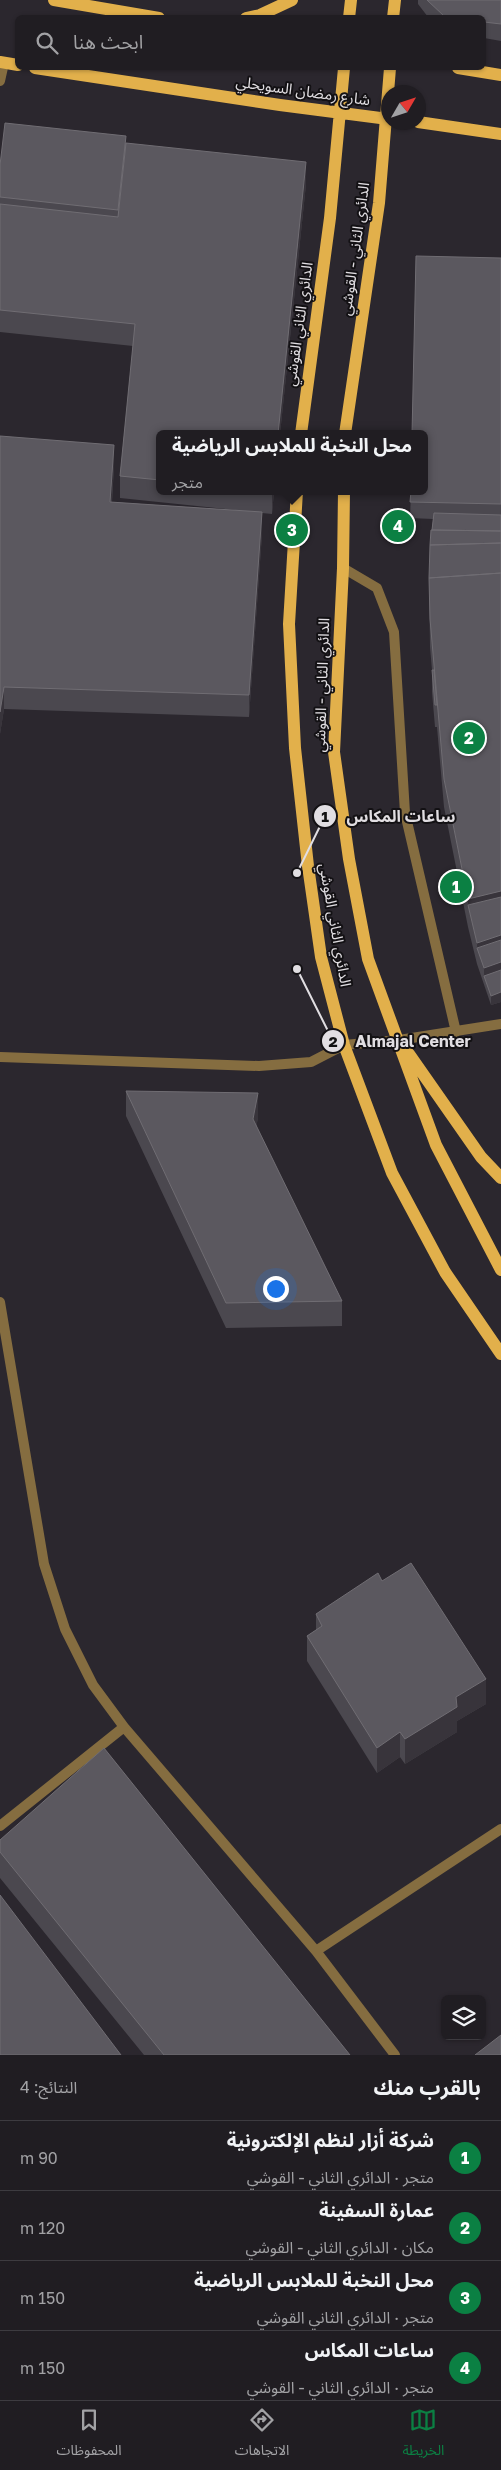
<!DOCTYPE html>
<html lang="ar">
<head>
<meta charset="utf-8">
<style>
	:root { --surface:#201d22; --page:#28262a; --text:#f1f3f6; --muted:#a2a2a5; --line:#3d3b40; --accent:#0b8043 }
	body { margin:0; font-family:"Golos Text","Noto Sans Arabic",sans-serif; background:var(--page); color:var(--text); direction:rtl }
	.controls { position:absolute; right:15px; bottom:15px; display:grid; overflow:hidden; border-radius:8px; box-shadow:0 1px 4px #0004 }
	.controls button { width:45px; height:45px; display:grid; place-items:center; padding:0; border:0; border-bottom:1px solid var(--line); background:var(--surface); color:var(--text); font:25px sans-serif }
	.compass { position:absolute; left:381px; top:85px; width:45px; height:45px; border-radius:50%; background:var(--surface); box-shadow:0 1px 4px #0004; rotate:51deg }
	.you { position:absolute; left:275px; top:1288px; width:18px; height:18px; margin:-12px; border:4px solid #fff; border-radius:50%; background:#1a73e8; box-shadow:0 0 0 8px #1a73e833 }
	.badge { display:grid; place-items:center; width:32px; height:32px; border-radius:50%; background:var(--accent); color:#fff; font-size:16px; font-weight:700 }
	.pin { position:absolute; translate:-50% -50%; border:2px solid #fff; box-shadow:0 1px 5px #0006 }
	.popup { position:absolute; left:156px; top:430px; width:272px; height:65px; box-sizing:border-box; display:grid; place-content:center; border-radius:8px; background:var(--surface); filter:drop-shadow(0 1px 4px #0005); font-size:16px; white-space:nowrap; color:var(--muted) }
	.popup b { font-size:19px; color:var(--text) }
	.popup::after { content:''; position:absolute; left:50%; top:100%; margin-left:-10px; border:10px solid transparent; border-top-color:var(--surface) }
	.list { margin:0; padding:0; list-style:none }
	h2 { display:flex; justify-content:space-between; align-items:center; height:65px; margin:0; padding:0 20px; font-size:21px }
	h2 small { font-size:16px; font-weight:400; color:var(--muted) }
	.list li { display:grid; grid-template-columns:32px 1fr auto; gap:15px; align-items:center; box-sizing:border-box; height:70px; padding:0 20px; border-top:1px solid var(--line) }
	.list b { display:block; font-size:19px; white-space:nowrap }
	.list p { margin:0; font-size:16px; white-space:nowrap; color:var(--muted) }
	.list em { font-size:16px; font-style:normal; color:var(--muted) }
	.icon { flex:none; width:28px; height:28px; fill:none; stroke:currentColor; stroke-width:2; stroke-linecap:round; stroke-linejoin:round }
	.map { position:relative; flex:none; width:501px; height:2055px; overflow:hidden; direction:ltr }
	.search { position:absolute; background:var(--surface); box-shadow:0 1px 4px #0004; left:15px; right:15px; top:15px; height:55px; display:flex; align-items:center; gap:12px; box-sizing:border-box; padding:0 18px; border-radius:8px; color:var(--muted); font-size:19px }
	.sheet { height:345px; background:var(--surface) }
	nav { display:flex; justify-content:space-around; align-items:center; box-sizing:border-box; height:70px; border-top:1px solid var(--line); background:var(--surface); font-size:14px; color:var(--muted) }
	nav a { display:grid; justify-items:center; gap:2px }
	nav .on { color:var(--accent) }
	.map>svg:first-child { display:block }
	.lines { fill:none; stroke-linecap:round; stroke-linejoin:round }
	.lane { stroke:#856d40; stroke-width:10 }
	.street { stroke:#856d40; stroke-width:10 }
	.primary { stroke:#e2b04b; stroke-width:12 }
	.wall { fill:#4b484f }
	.shaded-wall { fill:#38343b }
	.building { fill:#5b585f; stroke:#706d73 }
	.labels { text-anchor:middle; stroke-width:4; stroke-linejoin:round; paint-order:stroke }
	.street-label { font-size:15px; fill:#e1dee2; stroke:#131114 }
	.leader { fill:none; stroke:#e1dee2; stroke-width:2 }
	.callout-dot { fill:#e1dee2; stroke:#131114; stroke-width:2 }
	.mark-label { font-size:15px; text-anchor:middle; font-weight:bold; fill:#111 }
	.callout-label { font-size:16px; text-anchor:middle; font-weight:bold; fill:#e1dee2; stroke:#131114; stroke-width:4; stroke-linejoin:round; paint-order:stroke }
</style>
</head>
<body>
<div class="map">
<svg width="501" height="2055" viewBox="0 0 501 2055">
	<rect width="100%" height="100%" fill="#2b272e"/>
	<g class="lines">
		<path class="lane" d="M 343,568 L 377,588 L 394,632 L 405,813 L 456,1032
			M 399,1040 L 501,1024"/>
		<path class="street" d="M 0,81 L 4,63
			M 0,1057 L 259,1066 L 311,1062 L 344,1045 L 399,1040
			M 0,1302 L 44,1564 L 65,1629 L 93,1685 L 124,1727 L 316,1951 L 395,2055
			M 0,1826 L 124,1727
			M 316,1951 L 501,1829"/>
		<path class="primary" d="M 54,0 L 159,18
			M 246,18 L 260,15 L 292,0
			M 349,18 L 351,0
			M 393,18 L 395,0
			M 0,62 L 18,65
			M 35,68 L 280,105 L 388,119
			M 458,68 L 501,75
			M 418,122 L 501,134
			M 301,434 L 330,218 L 344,68
			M 345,434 L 379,203 L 390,68
			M 297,491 L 289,624 L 295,748 L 308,866 L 321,957 L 344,1045 L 392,1173 L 445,1272 L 501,1354
			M 344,491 L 343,568 L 334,752 L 349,859 L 368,959 L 436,1145 L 501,1270
			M 409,1054 L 481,1157 L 501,1178"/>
	</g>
	<path class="wall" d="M 418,0 L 501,0 L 501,41 L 484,38 L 484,18 L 428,17 L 418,4 Z
		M 126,143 L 306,184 L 280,434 L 160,434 L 160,491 L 274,491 L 272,514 L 262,513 L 262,534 L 249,717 L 4,709 L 0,734 L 0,436 L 114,466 L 112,502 L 245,511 L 120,498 L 120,476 L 133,346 L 0,332 L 0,165 Z
		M 501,258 L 501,1002 L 491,1005 L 477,964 L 468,927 L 444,807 L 437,727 L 435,727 L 432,692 L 432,670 L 430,647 L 429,578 L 432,530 L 433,519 L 410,518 L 411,491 Z
		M 126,1091 L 258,1118 L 256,1126 L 342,1301 L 342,1326 L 226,1328 L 126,1116 Z
		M 382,1581 L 486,1704 L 457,1721 L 457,1732 L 405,1764 L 400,1757 L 377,1773 L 307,1661 L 307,1636 L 316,1630 L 316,1614 Z
		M 0,1840 L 350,2055 L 144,2055 L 0,1878 Z"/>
	<path class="shaded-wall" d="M 306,162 L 306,184 L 280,434 L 278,434 Z
		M 114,445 L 114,466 L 110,523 L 110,502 Z
		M 272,491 L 274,491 L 272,514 Z
		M 262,512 L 262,534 L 249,717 L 249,695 Z
		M 4,687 L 4,709 L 0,734 L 0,712 Z
		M 501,891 L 501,919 L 468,905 L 468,899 Z
		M 501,935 L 501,957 L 477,948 L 477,943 Z
		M 501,962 L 501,979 L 484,976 L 484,968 Z
		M 501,992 L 501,1002 L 491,1005 L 491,996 Z
		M 258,1093 L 258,1118 L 253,1144 L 253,1119 Z
		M 486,1679 L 486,1704 L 457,1721 L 457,1732 L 405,1764 L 405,1739 L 456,1697 Z
		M 400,1732 L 400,1757 L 377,1773 L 377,1748 Z"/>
	<path class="building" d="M 427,0 L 501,0 L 501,24 L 484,22 L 484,18 L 456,18 L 444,16 Z
		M 5,123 L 126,136 L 118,210 L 0,197 L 0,165 Z
		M 126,143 L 306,162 L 278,434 L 160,434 L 160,480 L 120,476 L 135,324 L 0,310 L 0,204 L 118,217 Z
		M 416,256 L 501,258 L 501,504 L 410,502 L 411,491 L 424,491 L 424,434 L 412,434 Z
		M 0,436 L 114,445 L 110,502 L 262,512 L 249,695 L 4,687 L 0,712 Z
		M 434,513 L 501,515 L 501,531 L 432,530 Z
		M 431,530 L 501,531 L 501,543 L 430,545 Z
		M 501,543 L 501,573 L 429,578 L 430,545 Z
		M 501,573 L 501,891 L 468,899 L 444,779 L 430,619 L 429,578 Z
		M 432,670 L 434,670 L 437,705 L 435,705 Z
		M 501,897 L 501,935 L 477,943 L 468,905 Z
		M 501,940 L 501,962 L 484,968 L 477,948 Z
		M 501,970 L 501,992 L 491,996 L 484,976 Z
		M 126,1091 L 258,1093 L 253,1119 L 342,1301 L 226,1303 Z
		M 411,1563 L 486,1679 L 456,1697 L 457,1707 L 405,1739 L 400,1732 L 377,1748 L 307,1636 L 322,1626 L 316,1614 L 378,1573 L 382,1581 Z
		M 104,1748 L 350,2055 L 164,2055 L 0,1852 L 0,1840 Z
		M 0,1895 L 121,2055 L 0,2055 Z
		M 501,2035 L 501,2055 L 475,2055 Z"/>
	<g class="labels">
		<g class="street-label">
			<text transform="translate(303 91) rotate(8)" y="5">شارع رمضان السويحلي</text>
			<text transform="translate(355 249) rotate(-82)" y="5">الدائري الثاني - القوشي</text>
			<text transform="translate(299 324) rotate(-82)" y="5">الدائري الثاني القوشي</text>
			<text transform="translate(322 685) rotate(-88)" y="5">الدائري الثاني - القوشي</text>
			<text transform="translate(335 925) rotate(80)" y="5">الدائري الثاني القوشي</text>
		</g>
	</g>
	<path class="leader" d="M297 873L325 816M297 969L333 1041"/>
	<g class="callout-dot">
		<circle cx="297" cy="873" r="5"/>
		<circle cx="297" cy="969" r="5"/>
		<circle cx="325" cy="816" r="12"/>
		<circle cx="333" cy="1041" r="12"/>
	</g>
	<g class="mark-label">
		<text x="325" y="822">1</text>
		<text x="333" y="1047">2</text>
	</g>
	<g class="callout-label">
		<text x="401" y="822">ساعات المكاس</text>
		<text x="413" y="1047">Almajal Center</text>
	</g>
</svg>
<div class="controls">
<button><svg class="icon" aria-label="layers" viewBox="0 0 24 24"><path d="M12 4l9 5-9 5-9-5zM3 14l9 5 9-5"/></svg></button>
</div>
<svg class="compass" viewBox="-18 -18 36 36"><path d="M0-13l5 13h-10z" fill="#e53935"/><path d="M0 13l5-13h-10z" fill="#a2a2a5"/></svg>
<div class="you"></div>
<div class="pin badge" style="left:456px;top:887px">1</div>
<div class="pin badge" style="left:469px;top:738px">2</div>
<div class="pin badge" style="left:292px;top:530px">3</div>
<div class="popup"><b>محل النخبة للملابس الرياضية</b>متجر</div>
<div class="pin badge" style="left:398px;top:526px">4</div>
<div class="search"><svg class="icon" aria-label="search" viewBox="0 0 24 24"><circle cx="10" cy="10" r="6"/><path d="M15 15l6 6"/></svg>ابحث هنا</div>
</div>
<section class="sheet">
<h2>بالقرب منك<small>النتائج: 4</small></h2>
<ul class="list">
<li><span class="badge">1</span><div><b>شركة أزار لنظم الإلكترونية</b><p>متجر · الدائري الثاني - القوشي</p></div><em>90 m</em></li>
<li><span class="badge">2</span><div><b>عمارة السفينة</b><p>مكان · الدائري الثاني - القوشي</p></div><em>120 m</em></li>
<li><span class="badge">3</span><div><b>محل النخبة للملابس الرياضية</b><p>متجر · الدائري الثاني القوشي</p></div><em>150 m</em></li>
<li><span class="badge">4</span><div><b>ساعات المكاس</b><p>متجر · الدائري الثاني - القوشي</p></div><em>150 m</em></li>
</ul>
</section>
<nav>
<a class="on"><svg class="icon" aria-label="map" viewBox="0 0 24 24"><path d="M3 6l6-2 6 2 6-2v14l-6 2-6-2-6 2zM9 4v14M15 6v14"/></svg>الخريطة</a>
<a><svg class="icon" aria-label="directions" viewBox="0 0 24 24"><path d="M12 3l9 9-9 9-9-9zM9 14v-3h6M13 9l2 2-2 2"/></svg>الاتجاهات</a>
<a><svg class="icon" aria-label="saved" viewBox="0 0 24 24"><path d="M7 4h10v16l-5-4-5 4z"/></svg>المحفوظات</a>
</nav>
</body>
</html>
